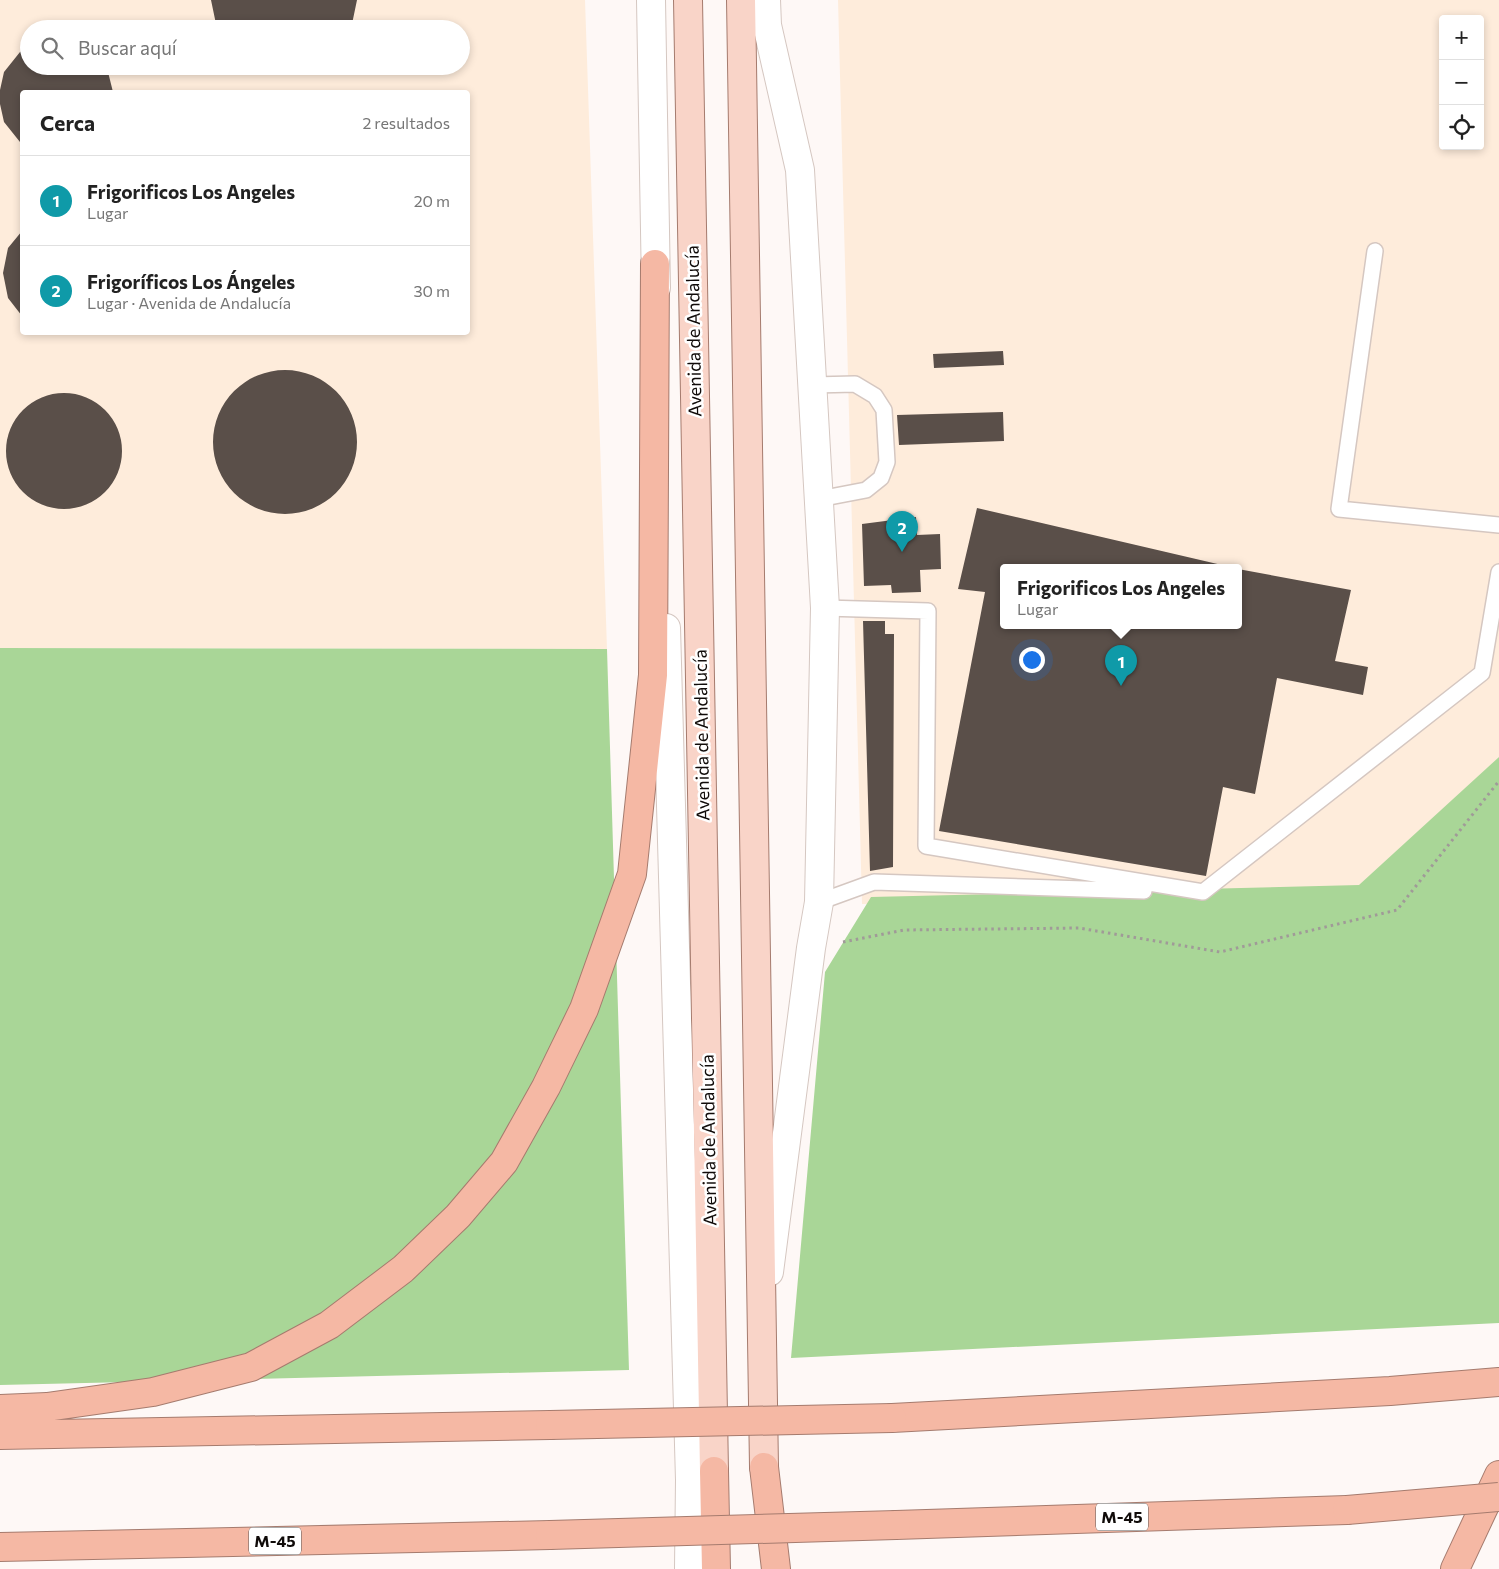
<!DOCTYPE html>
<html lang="es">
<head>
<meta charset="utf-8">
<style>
	:root { --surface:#fff; --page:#f2f2f2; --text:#222; --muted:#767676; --line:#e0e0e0; --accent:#468a98 }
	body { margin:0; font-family:Commissioner,sans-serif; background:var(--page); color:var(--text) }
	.controls { position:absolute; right:15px; top:15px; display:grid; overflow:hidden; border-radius:5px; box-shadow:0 2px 8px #0003 }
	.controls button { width:45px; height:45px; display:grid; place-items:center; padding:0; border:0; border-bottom:1px solid var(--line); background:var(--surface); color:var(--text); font:25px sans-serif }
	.you { position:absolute; left:1031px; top:659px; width:18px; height:18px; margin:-12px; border:4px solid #fff; border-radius:50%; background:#1a73e8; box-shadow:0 0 0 8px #1a73e833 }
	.badge { display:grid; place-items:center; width:32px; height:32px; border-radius:50%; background:var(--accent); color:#fff; font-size:16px; font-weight:700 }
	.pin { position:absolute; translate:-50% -41px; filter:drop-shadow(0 1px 2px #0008) }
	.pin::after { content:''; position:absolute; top:26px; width:18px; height:15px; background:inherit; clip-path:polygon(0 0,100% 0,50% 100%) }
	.popup { position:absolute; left:1000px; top:564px; width:242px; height:65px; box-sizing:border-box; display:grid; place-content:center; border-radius:5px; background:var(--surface); filter:drop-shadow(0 1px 4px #0005); font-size:16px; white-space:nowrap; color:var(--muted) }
	.popup b { font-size:19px; color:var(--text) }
	.popup::after { content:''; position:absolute; left:50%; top:100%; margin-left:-10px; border:10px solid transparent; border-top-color:var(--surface) }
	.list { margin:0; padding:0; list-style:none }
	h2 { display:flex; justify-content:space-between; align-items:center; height:65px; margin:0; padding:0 20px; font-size:21px }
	h2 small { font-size:16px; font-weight:400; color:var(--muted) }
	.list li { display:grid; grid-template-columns:32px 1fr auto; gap:15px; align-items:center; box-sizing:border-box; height:90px; padding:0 20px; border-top:1px solid var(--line) }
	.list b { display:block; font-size:19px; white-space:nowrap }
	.list p { margin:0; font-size:16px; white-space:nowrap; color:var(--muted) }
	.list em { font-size:16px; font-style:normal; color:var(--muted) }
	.icon { flex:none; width:28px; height:28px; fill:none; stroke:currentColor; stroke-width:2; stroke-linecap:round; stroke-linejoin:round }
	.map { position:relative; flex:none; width:1499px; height:1569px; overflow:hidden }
	.search { position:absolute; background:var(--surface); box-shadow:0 2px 8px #0003; left:20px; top:20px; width:450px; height:55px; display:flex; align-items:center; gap:12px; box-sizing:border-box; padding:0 18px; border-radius:28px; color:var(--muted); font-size:19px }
	.panel { position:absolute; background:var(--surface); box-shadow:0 2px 8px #0003; left:20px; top:90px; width:450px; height:245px; border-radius:5px }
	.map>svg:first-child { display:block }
	.industrial { fill:#feecdb; fill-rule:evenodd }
	.green { fill:#a9d697 }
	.building { fill:#5a4f49 }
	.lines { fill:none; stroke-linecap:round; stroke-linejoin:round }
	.service-casing { stroke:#d5c7c1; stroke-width:18 }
	.minor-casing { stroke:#d5c7c1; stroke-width:30 }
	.primary-casing { stroke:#a57b6e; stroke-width:30 }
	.motorway-casing { stroke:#a57b6e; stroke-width:30 }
	.path { stroke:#a09a98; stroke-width:3; stroke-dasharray:2.5 4; stroke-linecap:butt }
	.service { stroke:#fff; stroke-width:15 }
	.minor { stroke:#fff; stroke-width:28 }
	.primary { stroke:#f9d4c8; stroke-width:28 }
	.motorway { stroke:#f5b8a4; stroke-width:28 }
	.motorway-bridge-casing { stroke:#a57b6e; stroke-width:30; stroke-linecap:butt }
	.motorway-bridge { stroke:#f5b8a4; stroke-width:28 }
	.labels { text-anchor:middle; stroke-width:5; stroke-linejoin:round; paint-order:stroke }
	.shield { fill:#fff; stroke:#585453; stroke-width:1 }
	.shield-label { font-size:16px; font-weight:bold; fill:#100b09 }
	.street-label { font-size:18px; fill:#100b09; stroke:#fff }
</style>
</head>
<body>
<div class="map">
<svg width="1499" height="1569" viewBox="0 0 1499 1569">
	<rect width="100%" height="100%" fill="#fef8f6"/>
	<path class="industrial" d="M 0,0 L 585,0 L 607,649 L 0,648 ZM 29,29 L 461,29 L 461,66 L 29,66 ZM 22,92 L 468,92 L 468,332 L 22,332 Z
		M 838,0 L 1499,0 L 1499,757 L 1358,907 L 862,904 ZM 1443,19 L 1480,19 L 1480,146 L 1443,146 ZM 1004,567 L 1238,567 L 1238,625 L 1004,625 Z"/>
	<path class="green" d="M 0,648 L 607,649 L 629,1370 L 0,1385 Z
		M 1499,757 L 1499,1323 L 791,1358 L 825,972 L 871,897 L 1359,885 Z"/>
	<path class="building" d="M 211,0 L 357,0 L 352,24 L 348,29 L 221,29 L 216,24 Z
		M 29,48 L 29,66 L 104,66 L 108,72 L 113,92 L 22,92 L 22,143 L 20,142 L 4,122 L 0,104 L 0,90 L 4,72 L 20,52 Z
		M 22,231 L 22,316 L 8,298 L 3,273 L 8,248 Z
		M 1003,351 L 1004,365 L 934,368 L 933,354 Z
		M213 442a72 72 0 1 1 144 0a72 72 0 1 1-144 0Z
		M6 451a58 58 0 1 1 116 0a58 58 0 1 1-116 0Z
		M 1003,412 L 1004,441 L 899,445 L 897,415 Z
		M 977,508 L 1226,566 L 1004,567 L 1004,625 L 1238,625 L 1238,569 L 1351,590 L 1335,661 L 1368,667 L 1363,695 L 1277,678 L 1255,794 L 1223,787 L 1206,876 L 939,831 L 985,592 L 958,589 Z
		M 916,517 L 917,535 L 940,534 L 941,569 L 920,570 L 921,592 L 892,593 L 891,585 L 864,586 L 862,524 Z
		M 863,621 L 885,621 L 885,634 L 894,634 L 893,867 L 870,871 Z"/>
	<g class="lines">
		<g class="service-casing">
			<path id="service" d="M 1375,251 L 1339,509 L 1499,525
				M 813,385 L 855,384 L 875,396 L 884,410 L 887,462 L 881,478 L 866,490 L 819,499
				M 825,608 L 928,611 L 926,846 L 1203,892 L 1482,673 L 1499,572
				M 819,902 L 874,882 L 1144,891"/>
		</g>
		<g class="minor-casing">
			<path id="minor" d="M 651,0 L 656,288
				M 766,0 L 767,25 L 800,170 L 825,608 L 819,902 L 811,948 L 769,1272
				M 666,628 L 690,1480 L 689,1569"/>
		</g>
		<g class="primary-casing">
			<path id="primary" d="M 688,0 L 714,1471
				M 741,0 L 764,1467"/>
		</g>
		<g class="motorway-casing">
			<path id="motorway" d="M 0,1409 L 47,1407 L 153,1392 L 251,1367 L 329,1325 L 403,1269 L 458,1216 L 504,1162 L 546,1087 L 584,1009 L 632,874 L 653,675 L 655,264
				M 892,1418 L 1390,1391 L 1499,1382
				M 0,1435 L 550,1425
				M 764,1467 L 776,1569
				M 714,1471 L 716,1569
				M 896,1525 L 1347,1510
				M 0,1547 L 550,1535
				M 1455,1569 L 1499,1475"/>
		</g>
		<path class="path" d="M 843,942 L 904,930 L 1079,928 L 1220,952 L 1397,910 L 1499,781"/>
		<use href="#service" class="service"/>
		<use href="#minor" class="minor"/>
		<use href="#primary" class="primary"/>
		<use href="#motorway" class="motorway"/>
		<g class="motorway-bridge-casing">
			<path id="motorway-bridge" d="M 550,1425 L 892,1418
				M 1347,1510 L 1499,1497
				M 550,1535 L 896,1525"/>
		</g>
		<use href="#motorway-bridge" class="motorway-bridge"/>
	</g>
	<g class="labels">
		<g class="shield">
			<rect x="1096" y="1503.5" width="52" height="27" rx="4"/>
			<rect x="249" y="1527.5" width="52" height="27" rx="4"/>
		</g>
		<g class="shield-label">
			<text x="1122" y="1523">M-45</text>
			<text x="275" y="1547">M-45</text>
		</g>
		<g class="street-label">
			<text transform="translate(694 331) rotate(-91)" y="6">Avenida de Andalucía</text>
			<text transform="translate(702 735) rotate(-91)" y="6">Avenida de Andalucía</text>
			<text transform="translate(709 1140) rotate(-91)" y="6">Avenida de Andalucía</text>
		</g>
	</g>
</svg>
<div class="controls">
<button>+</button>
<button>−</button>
<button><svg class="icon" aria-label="locate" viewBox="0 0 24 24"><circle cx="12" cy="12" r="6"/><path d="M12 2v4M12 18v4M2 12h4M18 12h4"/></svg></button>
</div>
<div class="you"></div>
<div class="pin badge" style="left:1121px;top:686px;background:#0f9aa8">1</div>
<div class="popup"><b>Frigorificos Los Angeles</b>Lugar</div>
<div class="pin badge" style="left:902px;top:552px;background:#0f9aa8">2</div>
<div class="search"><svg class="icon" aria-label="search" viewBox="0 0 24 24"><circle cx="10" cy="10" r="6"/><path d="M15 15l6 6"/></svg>Buscar aquí</div>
<section class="panel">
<h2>Cerca<small>2 resultados</small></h2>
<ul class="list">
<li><span class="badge" style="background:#0f9aa8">1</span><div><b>Frigorificos Los Angeles</b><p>Lugar</p></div><em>20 m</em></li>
<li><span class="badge" style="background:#0f9aa8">2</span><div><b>Frigoríficos Los Ángeles</b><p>Lugar · Avenida de Andalucía</p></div><em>30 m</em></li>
</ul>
</section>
</div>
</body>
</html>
